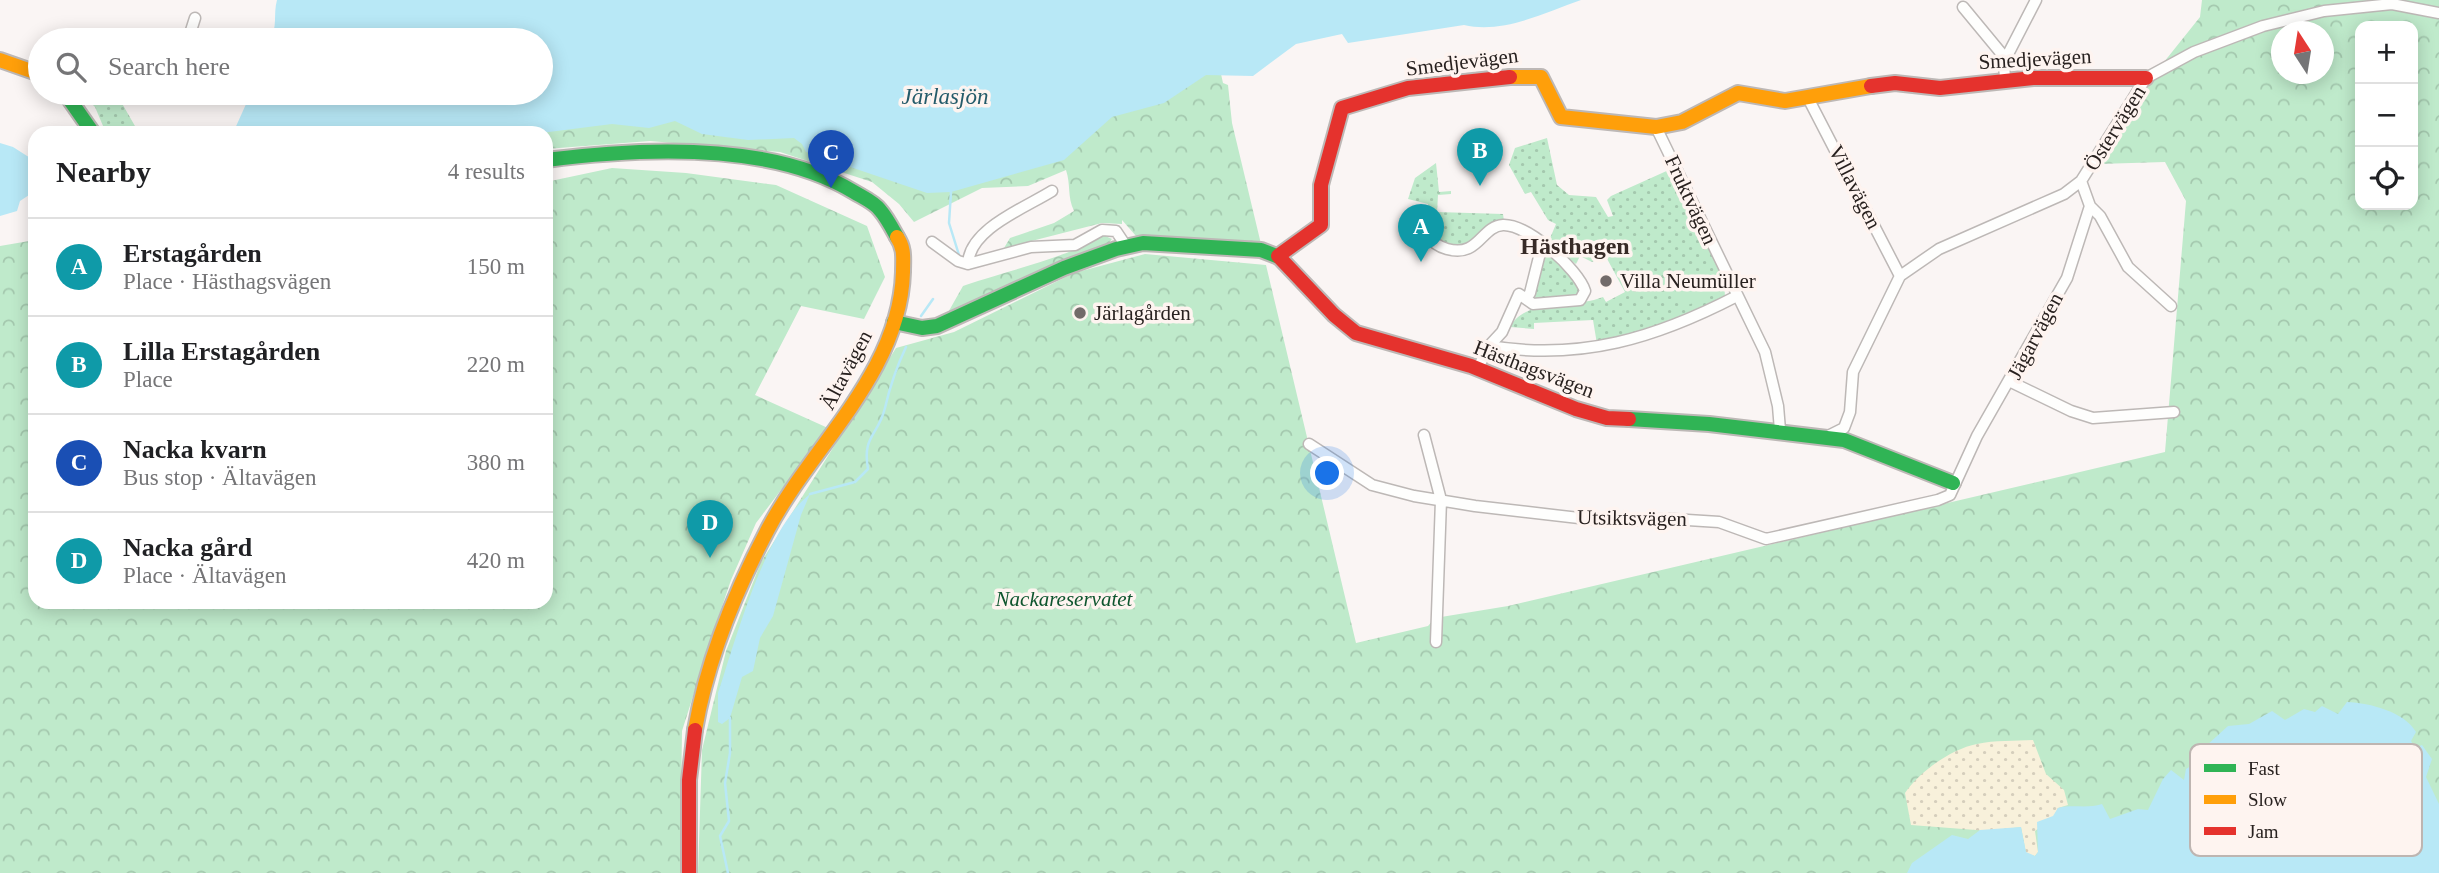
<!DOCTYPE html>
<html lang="en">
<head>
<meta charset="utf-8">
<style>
	:root { --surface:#fff; --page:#f2f2f2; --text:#202124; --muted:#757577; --line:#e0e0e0; --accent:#ea580c }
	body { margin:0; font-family:Georgia,serif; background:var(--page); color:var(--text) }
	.controls { position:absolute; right:21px; top:21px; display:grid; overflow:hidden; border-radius:14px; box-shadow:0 4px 18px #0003 }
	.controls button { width:63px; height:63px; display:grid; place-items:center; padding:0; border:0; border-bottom:2px solid var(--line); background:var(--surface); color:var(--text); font:35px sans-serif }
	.compass { position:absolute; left:2271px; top:21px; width:63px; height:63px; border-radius:50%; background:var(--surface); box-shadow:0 4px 18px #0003; rotate:348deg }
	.you { position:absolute; left:1328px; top:474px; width:24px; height:24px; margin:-18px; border:5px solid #fff; border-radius:50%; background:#1a73e8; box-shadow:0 0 0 10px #1a73e833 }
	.badge { display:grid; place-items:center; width:46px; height:46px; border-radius:50%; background:var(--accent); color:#fff; font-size:23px; font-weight:700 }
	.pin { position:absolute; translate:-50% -58px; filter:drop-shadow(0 2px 4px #0008) }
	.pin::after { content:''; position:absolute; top:37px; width:24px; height:21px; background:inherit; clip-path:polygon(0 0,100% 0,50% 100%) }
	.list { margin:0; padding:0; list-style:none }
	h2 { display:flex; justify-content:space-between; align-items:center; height:91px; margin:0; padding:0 28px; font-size:30px }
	h2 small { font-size:23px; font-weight:400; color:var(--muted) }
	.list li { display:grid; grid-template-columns:46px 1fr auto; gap:21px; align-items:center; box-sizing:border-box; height:98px; padding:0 28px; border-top:2px solid var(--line) }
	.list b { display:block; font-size:26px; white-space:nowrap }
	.list p { margin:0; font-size:23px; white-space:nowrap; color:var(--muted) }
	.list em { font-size:23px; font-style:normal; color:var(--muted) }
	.icon { flex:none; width:38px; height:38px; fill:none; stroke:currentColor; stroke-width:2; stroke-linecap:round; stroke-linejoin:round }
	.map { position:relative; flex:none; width:2439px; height:873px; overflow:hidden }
	.search { position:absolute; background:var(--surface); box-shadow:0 4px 18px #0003; left:28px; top:28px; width:525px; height:77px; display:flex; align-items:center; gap:18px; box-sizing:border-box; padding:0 24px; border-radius:38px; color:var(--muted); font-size:26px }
	.panel { position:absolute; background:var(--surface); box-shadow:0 4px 18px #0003; left:28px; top:126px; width:525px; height:483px; border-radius:21px }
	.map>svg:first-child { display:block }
	.grass { fill:url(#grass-dots) }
	.forest { fill:url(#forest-crowns); fill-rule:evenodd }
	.sand { fill:url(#sand-dots) }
	.pitch { fill:#bfeacb }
	.water { fill:#b8e8f6 }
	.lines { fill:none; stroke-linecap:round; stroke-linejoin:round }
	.stream { stroke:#b8e8f6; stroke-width:2.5 }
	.street-casing { stroke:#bdb8b6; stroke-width:13 }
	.fast-casing { stroke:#bdb8b6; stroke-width:18 }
	.slow-casing { stroke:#bdb8b6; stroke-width:18 }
	.jam-casing { stroke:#bdb8b6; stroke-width:18 }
	.street { stroke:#fefefd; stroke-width:10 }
	.fast { stroke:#30b455; stroke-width:14 }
	.slow { stroke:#ff9f0a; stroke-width:14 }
	.jam { stroke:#e5322d; stroke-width:14 }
	.poi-dot { fill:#726b6a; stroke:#fef4f0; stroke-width:2.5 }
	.labels { text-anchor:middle; stroke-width:7; stroke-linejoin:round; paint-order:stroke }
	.street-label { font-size:21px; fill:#28211f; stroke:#fef4f0 }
	.poi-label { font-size:21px; fill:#28211f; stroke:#fef4f0; text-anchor:start }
	.park-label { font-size:21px; font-style:italic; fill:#0e552e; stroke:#fef4f0 }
	.water-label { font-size:23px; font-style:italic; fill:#245b6a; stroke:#fef4f0 }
	.quarter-label { font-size:24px; font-weight:bold; fill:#372a26; stroke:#fef4f0 }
	.key { fill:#fef4f0; stroke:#beb5b1; stroke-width:2 }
	.key-label { font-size:19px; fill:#28211f }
</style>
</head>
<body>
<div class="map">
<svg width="2439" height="873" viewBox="0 0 2439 873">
	<defs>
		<pattern id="grass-dots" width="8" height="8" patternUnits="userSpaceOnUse" patternTransform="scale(1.75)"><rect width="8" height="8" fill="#bfeacb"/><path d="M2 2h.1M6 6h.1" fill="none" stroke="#a4c8ae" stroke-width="1.8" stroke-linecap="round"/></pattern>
		<pattern id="forest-crowns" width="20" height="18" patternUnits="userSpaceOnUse" patternTransform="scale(1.75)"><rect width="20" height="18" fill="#bfeacb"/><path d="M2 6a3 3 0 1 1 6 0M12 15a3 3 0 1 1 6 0" fill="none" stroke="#a4c8ae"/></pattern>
		<pattern id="sand-dots" width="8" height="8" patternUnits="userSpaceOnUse" patternTransform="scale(1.75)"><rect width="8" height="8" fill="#f8f1db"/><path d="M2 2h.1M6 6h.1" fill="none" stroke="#d5cebc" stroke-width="1.8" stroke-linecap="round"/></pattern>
	</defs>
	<rect width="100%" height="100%" fill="#faf5f4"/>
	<path class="grass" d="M 81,93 L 116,93 L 139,133 L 106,133 L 95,107 Z
		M 1547,138 L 1557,185 L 1569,195 L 1596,197 L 1608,217 L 1613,216 L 1607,200 L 1611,196 L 1671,169 L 1724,278 L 1725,297 L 1652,330 L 1597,344 L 1593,320 L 1534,323 L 1534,329 L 1510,327 C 1526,297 1574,309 1603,297 L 1606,302 L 1625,292 L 1605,255 L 1592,262 L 1580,256 L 1576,264 L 1548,243 L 1556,224 L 1548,220 L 1531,192 L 1525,194 L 1509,165 L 1515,148 Z
		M 1436,163 L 1439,192 L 1451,191 L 1451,194 L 1438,195 L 1437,212 L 1503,214 L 1504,221 L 1479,239 L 1455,249 L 1438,242 L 1438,231 L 1420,233 L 1428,204 L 1408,199 L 1415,178 Z
		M 1549,253 L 1580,283 L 1580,296 L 1534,301 L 1545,254 Z"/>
	<path class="forest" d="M 428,0 L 1221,74 L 1223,83 L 1228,85 L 1232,123 L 1261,244 L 1136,236 L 1122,220 L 1122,224 L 1102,223 L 1004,248 L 1010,238 L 1054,223 L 1074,211 C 1067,196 1071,185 1066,170 L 1028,186 L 982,188 L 914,222 L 899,204 L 872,182 L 780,152 L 650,141 L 546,149 L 546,133 L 288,133 L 541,93 L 541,40 Z
		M 2202,0 L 2439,0 L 2439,873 L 698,873 L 702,750 L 726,651 L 761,562 L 896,348 L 954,332 L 1074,273 L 1145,254 L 1266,265 L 1356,643 L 1428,626 L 1435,618 L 1508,606 L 2165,452 L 2186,201 L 2165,162 L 2098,164 L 2164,62 L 2200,17 ZM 2360,26 L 2413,26 L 2413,205 L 2360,205 ZM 2282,32 L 2324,32 L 2324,74 L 2282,74 Z
		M 612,168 L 686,173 L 776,185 L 867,226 L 885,277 L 864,319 L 801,306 L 755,395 L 828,428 L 756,523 L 731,580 L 713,633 L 682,731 L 680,873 L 0,873 L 0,246 L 35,240 L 35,602 L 546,602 L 546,182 Z
		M 1101,234 L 1112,239 L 1106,246 L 946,316 L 963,286 C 989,276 1089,252 1101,234 Z"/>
	<path class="sand" d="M 2033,740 L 2046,774 L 2064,790 L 2068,805 L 2058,808 L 2054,816 L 2035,831 L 2038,852 L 2035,856 L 2026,853 L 2021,827 L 1989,831 L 1911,825 L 1905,793 C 1919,772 1951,749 1977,744 C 1995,740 2015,741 2033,740 Z"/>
	<path class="pitch" d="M 1715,275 L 1723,290 L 1681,308 L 1674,292 Z"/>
	<path class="water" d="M 277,0 L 1581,0 C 1544,13 1503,34 1464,25 L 1348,43 L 1342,34 L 1296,44 L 1253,76 L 1206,75 L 1164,103 L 1112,117 L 1064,160 L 951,192 L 927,193 L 806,152 L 802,144 L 794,138 L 748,140 L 702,134 L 675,121 L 649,128 L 612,124 L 541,133 L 233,133 L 251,93 L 541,93 L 541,40 L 270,40 C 278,27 273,14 277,0 Z
		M 0,143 L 13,147 L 35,161 L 35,191 L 20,201 L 17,211 L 0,216 Z
		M 810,494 L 801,515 L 773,616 L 760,638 L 753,671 L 742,677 L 730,718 L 722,724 L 718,722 L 718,693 C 736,639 765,529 810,494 Z
		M 2347,702 C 2370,703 2405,712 2416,732 L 2411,741 L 2415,748 L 2422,745 L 2432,759 L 2426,777 L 2439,804 L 2439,873 L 1907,873 L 1912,863 L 1952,835 L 1968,839 L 1980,830 L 2021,827 L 2026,852 L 2035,856 L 2038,852 L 2037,822 L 2053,816 L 2058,808 C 2073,804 2087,809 2102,804 L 2110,819 L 2138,809 L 2148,810 L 2163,779 L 2171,770 L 2184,780 L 2186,769 L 2208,755 L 2206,746 L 2228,726 L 2249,724 L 2272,711 L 2285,720 L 2304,709 L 2315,712 L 2322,706 L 2338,714 Z"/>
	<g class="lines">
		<path class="stream" d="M 951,192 L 949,223 L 959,255
			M 921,316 L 933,299
			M 810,494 L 855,482 L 868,469 C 862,436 878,436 885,408 C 890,386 896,368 906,347
			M 728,873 L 720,836 L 729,821 L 725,783 L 730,753 L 730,718"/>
		<g class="street-casing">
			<path id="street" d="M 1963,7 L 2006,59
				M 188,40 L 195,18
				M 2005,80 L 2004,62 L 2036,0
				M 1808,98 L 1900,276
				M 1656,127 L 1765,352 L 1778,406 L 1780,430
				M 2090,206 L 2100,216 L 2128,267 L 2171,306
				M 1430,237 C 1433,243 1440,247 1447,249 C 1479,258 1481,226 1503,225 C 1528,224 1578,269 1585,291 L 1580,300 L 1533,304 L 1519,294 L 1502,332 L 1489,346
				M 932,242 L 958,261 L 968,264 L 1031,247 L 1075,245 L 1102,230 L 1116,231 L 1126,246
				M 968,264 C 969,229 1025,208 1052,191
				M 1526,299 L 1530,293 L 1542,245
				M 1478,368 L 1489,346 C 1581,361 1656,338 1737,296
				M 2011,382 L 2071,411 L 2093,418 L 2174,412
				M 1424,435 L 1441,500 L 1436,642
				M 1828,436 L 1844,428 L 1850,412 L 1853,372 L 1900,276 L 1939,249 L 2064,194 L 2081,181 L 2146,78 L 2194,52 L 2263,26 L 2324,11 L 2392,4 L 2439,13
				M 1309,444 L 1372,485 L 1414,496 L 1475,506 L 1605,521 L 1672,519 L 1719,522 L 1766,539 L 1938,500 L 1950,495 L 1977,436 L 2067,278 L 2090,206 L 2081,181"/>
		</g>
		<g class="fast-casing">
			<path id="fast" d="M 65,93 L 93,133
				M 546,160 C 639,148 771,141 854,192 C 862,197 874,202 880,210 C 887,218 892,228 897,237
				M 894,322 L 922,328 L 937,326 L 1064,268 L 1116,249 L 1143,243 L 1261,250 L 1279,257
				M 1629,419 L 1709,424 L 1844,440 L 1953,483"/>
		</g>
		<g class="slow-casing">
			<path id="slow" d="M 0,60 L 40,74
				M 1510,77 L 1541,77 L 1561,117 L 1656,127 L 1682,122 L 1738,93 L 1785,101 L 1871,86
				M 695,730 C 707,660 734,594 767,531 C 811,446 900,374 903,272 C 903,258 905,249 897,237"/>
		</g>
		<g class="jam-casing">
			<path id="jam" d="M 1871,86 L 1895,83 L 1940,88 L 2033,78 L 2146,78
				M 1278,256 L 1321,225 L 1321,185 L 1342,108 L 1408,88 L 1510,77
				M 1279,257 L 1334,315 L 1356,333 L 1471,366 L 1576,409 L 1607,418 L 1629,419
				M 689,873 L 689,780 L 695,730"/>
		</g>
		<use href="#street" class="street"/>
		<use href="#fast" class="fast"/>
		<use href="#slow" class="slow"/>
		<use href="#jam" class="jam"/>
	</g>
	<g class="poi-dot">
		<circle cx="1606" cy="281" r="7"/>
		<circle cx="1080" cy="313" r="7"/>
	</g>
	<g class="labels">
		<g class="street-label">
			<text transform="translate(2035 59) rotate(-3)" y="7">Smedjevägen</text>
			<text transform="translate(1462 62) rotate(-7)" y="7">Smedjevägen</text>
			<text transform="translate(2115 128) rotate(-58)" y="7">Östervägen</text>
			<text transform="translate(1855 187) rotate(63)" y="7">Villavägen</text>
			<text transform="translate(1691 200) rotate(65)" y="7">Fruktvägen</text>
			<text transform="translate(2035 336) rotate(-62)" y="7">Jägarvägen</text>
			<text transform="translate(1534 369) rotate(21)" y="7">Hästhagsvägen</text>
			<text transform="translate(846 370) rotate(-62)" y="7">Ältavägen</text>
			<text transform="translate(1632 518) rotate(1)" y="7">Utsiktsvägen</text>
		</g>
		<g class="poi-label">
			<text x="1620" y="288">Villa Neumüller</text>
			<text x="1094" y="320">Järlagården</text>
		</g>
		<g class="park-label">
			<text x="1064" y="606">Nackareservatet</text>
		</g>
		<g class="water-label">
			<text x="945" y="104">Järlasjön</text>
		</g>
		<g class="quarter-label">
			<text x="1575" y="254">Hästhagen</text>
		</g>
	</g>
	<rect x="2190" y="744" width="232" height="112" rx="10" class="key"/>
	<rect x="2204" y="764" width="32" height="8" fill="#30b455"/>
	<rect x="2204" y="795" width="32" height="9" fill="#ff9f0a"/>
	<rect x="2204" y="827" width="32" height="8" fill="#e5322d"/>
	<g class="key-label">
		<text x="2248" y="775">Fast</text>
		<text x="2248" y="806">Slow</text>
		<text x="2248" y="838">Jam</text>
	</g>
</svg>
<div class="controls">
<button>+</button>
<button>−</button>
<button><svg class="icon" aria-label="locate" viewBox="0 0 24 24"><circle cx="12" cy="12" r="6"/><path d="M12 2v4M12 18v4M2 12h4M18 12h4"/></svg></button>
</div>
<svg class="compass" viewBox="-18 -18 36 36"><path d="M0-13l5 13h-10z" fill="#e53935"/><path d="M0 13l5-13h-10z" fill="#757577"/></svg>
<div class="you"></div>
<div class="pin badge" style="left:1421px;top:262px;background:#0f9aa8">A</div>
<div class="pin badge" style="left:1480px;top:186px;background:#0f9aa8">B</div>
<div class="pin badge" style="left:831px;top:188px;background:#1a4fb4">C</div>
<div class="pin badge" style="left:710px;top:558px;background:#0f9aa8">D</div>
<div class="search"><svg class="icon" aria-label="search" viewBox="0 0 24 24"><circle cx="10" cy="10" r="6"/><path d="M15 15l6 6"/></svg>Search here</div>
<section class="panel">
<h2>Nearby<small>4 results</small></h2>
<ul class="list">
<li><span class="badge" style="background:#0f9aa8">A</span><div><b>Erstagården</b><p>Place · Hästhagsvägen</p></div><em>150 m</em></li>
<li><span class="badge" style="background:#0f9aa8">B</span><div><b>Lilla Erstagården</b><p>Place</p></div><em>220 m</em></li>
<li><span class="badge" style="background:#1a4fb4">C</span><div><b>Nacka kvarn</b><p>Bus stop · Ältavägen</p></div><em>380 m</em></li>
<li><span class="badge" style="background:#0f9aa8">D</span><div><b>Nacka gård</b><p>Place · Ältavägen</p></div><em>420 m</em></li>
</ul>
</section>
</div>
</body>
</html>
